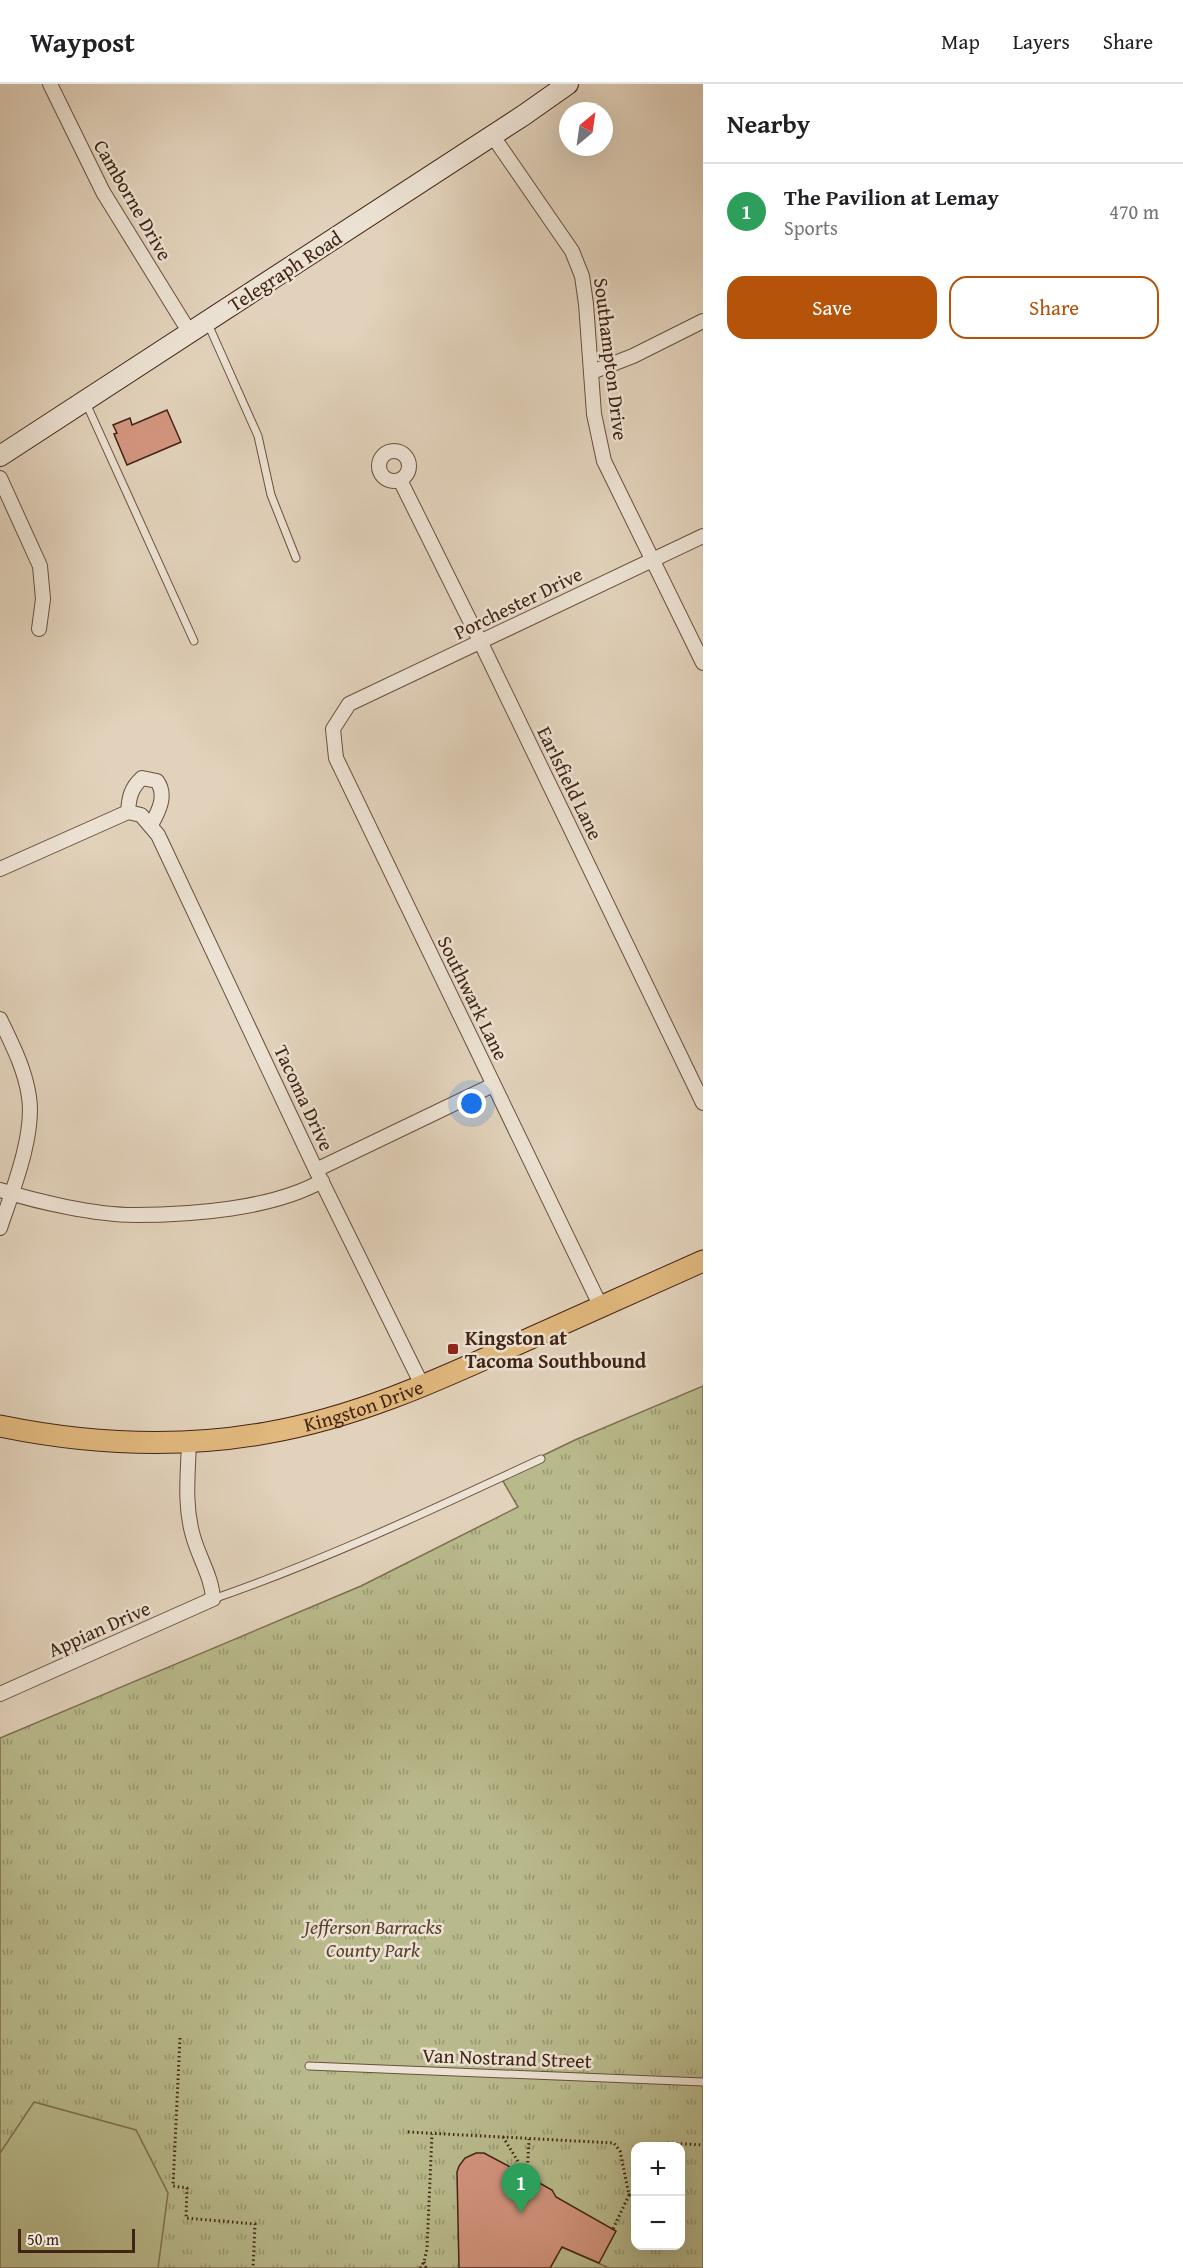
<!DOCTYPE html>
<html lang="en">
<head>
<meta charset="utf-8">
<style>
	:root { --surface:#fff; --page:#f6f6f6; --text:#202124; --muted:#757577; --line:#e0e0e0; --accent:#b45309 }
	body { margin:0; font-family:"Gentium Book Plus",serif; background:var(--page); color:var(--text) }
	.controls { position:absolute; right:18px; bottom:18px; display:grid; overflow:hidden; border-radius:12px; box-shadow:0 6px 24px #0002 }
	.controls button { width:54px; height:54px; display:grid; place-items:center; padding:0; border:0; border-bottom:2px solid var(--line); background:var(--surface); color:var(--text); font:30px sans-serif }
	.compass { position:absolute; left:559px; top:18px; width:54px; height:54px; border-radius:50%; background:var(--surface); box-shadow:0 6px 24px #0002; rotate:29deg }
	.scale { position:absolute; left:18px; bottom:15px; width:117px; box-sizing:border-box; padding-left:6px; border:3px solid #422414; border-top:0; font-size:16px; line-height:21px; white-space:nowrap; color:#422414; -webkit-text-stroke:4px #ece2d3; paint-order:stroke }
	.you { position:absolute; left:472px; top:1020px; width:21px; height:21px; margin:-15px; border:4px solid #fff; border-radius:50%; background:#1a73e8; box-shadow:0 0 0 9px #1a73e833 }
	.badge { display:grid; place-items:center; width:39px; height:39px; border-radius:50%; background:var(--accent); color:#fff; font-size:20px; font-weight:700 }
	.pin { position:absolute; translate:-50% -50px; filter:drop-shadow(0 2px 3px #0008) }
	.pin::after { content:''; position:absolute; top:32px; width:21px; height:18px; background:inherit; clip-path:polygon(0 0,100% 0,50% 100%) }
	.list { margin:0; padding:0; list-style:none }
	h2 { display:flex; justify-content:space-between; align-items:center; height:78px; margin:0; padding:0 24px; font-size:26px }
	h2 small { font-size:20px; font-weight:400; color:var(--muted) }
	.list li { display:grid; grid-template-columns:39px 1fr auto; gap:18px; align-items:center; box-sizing:border-box; height:96px; padding:0 24px; border-top:2px solid var(--line) }
	.list b { display:block; font-size:22px; white-space:nowrap }
	.list p { margin:0; font-size:20px; white-space:nowrap; color:var(--muted) }
	.list em { font-size:20px; font-style:normal; color:var(--muted) }
	.actions { display:flex; gap:12px; padding:18px 24px }
	.actions a { flex:1; padding:14px 0; border:2px solid var(--accent); border-radius:18px; text-align:center; font-size:21px; color:var(--accent) }
	.actions .main { background:var(--accent); color:#fff }
	.map { position:relative; flex:none; width:703px; height:2184px; overflow:hidden }
	header { display:flex; align-items:center; gap:36px; box-sizing:border-box; height:84px; padding:0 30px; background:var(--surface); border-bottom:2px solid var(--line) }
	header strong { font-size:28px }
	nav { display:flex; gap:33px; margin-inline-start:auto; font-size:21px }
	main { display:flex }
	aside { flex:1; background:var(--surface) }
	.map>svg:first-child { display:block }
	.park { fill:url(#park-tufts); stroke:#7e6f50; stroke-width:1.5; fill-rule:evenodd }
	.pitch { fill:#b9ba8c; stroke:#7e6f50; stroke-width:1.5 }
	.building { fill:#d2947d; stroke:#422414; stroke-width:1.5 }
	.lines { fill:none; stroke-linecap:round; stroke-linejoin:round }
	.service-casing { stroke:#6a503e; stroke-width:9 }
	.minor-casing { stroke:#6a503e; stroke-width:16 }
	.secondary-casing { stroke:#422414; stroke-width:22 }
	.primary-casing { stroke:#422414; stroke-width:23 }
	.path { stroke:#422414; stroke-width:3; stroke-dasharray:1.5 3; stroke-linecap:butt }
	.service { stroke:#ece2d3; stroke-width:7 }
	.minor { stroke:#ece2d3; stroke-width:14 }
	.secondary { stroke:#ece2d3; stroke-width:20 }
	.primary { stroke:#e1b97e; stroke-width:21 }
	.poi-dot { fill:#8f2418; stroke:#ece2d3; stroke-width:2 }
	.labels { text-anchor:middle; stroke-width:5; stroke-linejoin:round; paint-order:stroke }
	.street-label { font-size:20px; fill:#422414; stroke:#ece2d3 }
	.poi-label { font-size:20px; font-weight:bold; fill:#422414; stroke:#ece2d3; text-anchor:start }
	.park-label { font-size:20px; font-style:italic; fill:#5a422c; stroke:#ece2d3 }
</style>
</head>
<body>
<header>
<strong>Waypost</strong>
<nav><a>Map</a><a>Layers</a><a>Share</a></nav>
</header>
<main>
<div class="map">
<svg width="703" height="2184" viewBox="0 0 703 2184">
	<defs>
		<pattern id="park-tufts" width="24" height="20" patternUnits="userSpaceOnUse" patternTransform="scale(1.5)"><rect width="24" height="20" fill="#b9ba8c"/><path d="M3 7l-1-3M5 7V3M7 7l1-3M15 17l-1-3M17 17v-4M19 17l1-3" fill="none" stroke="#989771"/></pattern>
	</defs>
	<rect width="100%" height="100%" fill="#e2d2bb"/>
	<filter id="stains"><feTurbulence type="fractalNoise" baseFrequency=".00333" numOctaves="4"/><feColorMatrix values="0 0 0 0 .2 0 0 0 0 .09 0 0 0 0 .02 0 0 0 .5 -.17"/></filter>
	<radialGradient id="worn" r=".72"><stop offset=".6" stop-color="#630" stop-opacity="0"/><stop offset="1" stop-color="#630" stop-opacity=".3"/></radialGradient>
	<path class="park" d="M 703,1302 L 703,2184 L 0,2184 L 0,1654 L 361,1502 L 518,1423 L 500,1392 L 575,1356 ZM 636,2062 L 680,2062 L 680,2162 L 636,2162 Z"/>
	<path class="pitch" d="M 34,2018 L 136,2046 L 168,2109 L 158,2184 L 0,2184 L 0,2069 Z
		M 557,2164 L 564,2164 L 609,2184 L 550,2184 L 556,2174 Z"/>
	<path class="building" d="M 167,326 L 181,358 L 127,381 L 114,350 L 117,349 L 113,341 L 130,334 L 132,341 Z
		M 476,2069 L 484,2069 L 527,2092 L 552,2106 L 556,2113 L 616,2147 L 599,2179 L 562,2163 L 550,2184 L 459,2184 L 457,2088 L 459,2082 L 465,2074 Z"/>
	<g class="lines">
		<g class="service-casing">
			<path id="service" d="M 208,240 L 258,352 L 271,411 L 296,474
				M 86,319 L 194,557
				M 213,1515 C 326,1476 433,1425 541,1375
				M 309,1982 L 703,1998"/>
		</g>
		<g class="minor-casing">
			<path id="minor" d="M 50,0 L 103,108 L 190,249
				M 492,51 L 572,167 L 582,192 L 586,220 L 594,330 L 604,377 L 703,579
				M 592,288 L 633,272 L 703,237
				M379 382a15 15 0 1 1 30 0a15 15 0 1 1-30 0Z
				M 0,394 L 40,482 L 43,515 L 39,545
				M 400,396 L 481,559 L 703,1019
				M 128,728 L 141,731 L 158,751 L 316,1086 L 423,1303
				M 128,728 C 129,713 131,704 142,694 L 157,697 C 167,711 159,727 151,741
				M 0,785 L 128,728
				M 0,935 C 12,960 25,985 29,1013 C 35,1051 12,1108 0,1144
				M 316,1086 L 493,1001
				M 0,1106 C 38,1118 95,1131 135,1131 C 192,1131 272,1125 322,1097
				M 601,1223 L 336,674 L 333,645 L 349,620 L 703,452
				M 0,1610 L 213,1515 C 212,1493 199,1474 193,1452 C 184,1421 188,1390 189,1358"/>
		</g>
		<g class="secondary-casing">
			<path id="secondary" d="M 0,372 L 524,31 L 568,0"/>
		</g>
		<g class="primary-casing">
			<g id="primary">
				<path id="s1" d="M 0,1342 C 88,1360 177,1365 266,1349 C 353,1334 432,1299 513,1262 C 576,1234 640,1205 703,1177"/>
			</g>
		</g>
		<path class="path" d="M 180,1954 L 173,2102 L 187,2104 L 186,2134 L 255,2140 L 253,2184
			M 408,2048 L 614,2059 L 620,2067 L 629,2111 L 613,2145
			M 503,2053 L 527,2092
			M 664,2062 L 667,2059 L 703,2061
			M 527,2092 L 529,2055
			M 629,2111 L 636,2103
			M 424,2178 L 426,2184
			M 420,2184 L 424,2178 L 427,2165 L 432,2050"/>
		<use href="#service" class="service"/>
		<use href="#minor" class="minor"/>
		<use href="#secondary" class="secondary"/>
		<use href="#primary" class="primary"/>
	</g>
	<rect class="poi-dot" x="447" y="1259" width="12" height="12" rx="3"/>
	<g class="labels">
		<g class="street-label">
			<text transform="translate(133 116) rotate(60)" y="7">Camborne Drive</text>
			<text transform="translate(285 187) rotate(-33)" y="7">Telegraph Road</text>
			<text transform="translate(611 275) rotate(83)" y="7">Southampton Drive</text>
			<text transform="translate(518 519) rotate(-26)" y="7">Porchester Drive</text>
			<text transform="translate(570 699) rotate(64)" y="7">Earlsfield Lane</text>
			<text transform="translate(473 914) rotate(64)" y="7">Southwark Lane</text>
			<text transform="translate(304 1014) rotate(65)" y="7">Tacoma Drive</text>
			<text dy="7" stroke="none"><textPath href="#s1" startOffset="369">Kingston Drive</textPath></text>
			<text transform="translate(99 1545) rotate(-24)" y="7">Appian Drive</text>
			<text transform="translate(507 1974) rotate(2)" y="7">Van Nostrand Street</text>
		</g>
		<g class="poi-label">
			<text x="465" y="1261">Kingston at<tspan x="465" dy="23">Tacoma Southbound</tspan></text>
		</g>
		<g class="park-label">
			<text x="373" y="1850">Jefferson Barracks<tspan x="373" dy="23">County Park</tspan></text>
		</g>
	</g>
	<rect width="100%" height="100%" filter="url(#stains)"/>
	<rect width="100%" height="100%" fill="url(#worn)"/>
</svg>
<div class="controls">
<button>+</button>
<button>−</button>
</div>
<svg class="compass" viewBox="-18 -18 36 36"><path d="M0-13l5 13h-10z" fill="#e53935"/><path d="M0 13l5-13h-10z" fill="#757577"/></svg>
<div class="scale">50 m</div>
<div class="you"></div>
<div class="pin badge" style="left:521px;top:2129px;background:#2e9e5b">1</div>
</div>
<aside>
<h2>Nearby<small></small></h2>
<ul class="list">
<li><span class="badge" style="background:#2e9e5b">1</span><div><b>The Pavilion at Lemay</b><p>Sports</p></div><em>470 m</em></li>
</ul>
<div class="actions"><a class="main">Save</a><a>Share</a></div>
</aside>
</main>
</body>
</html>
